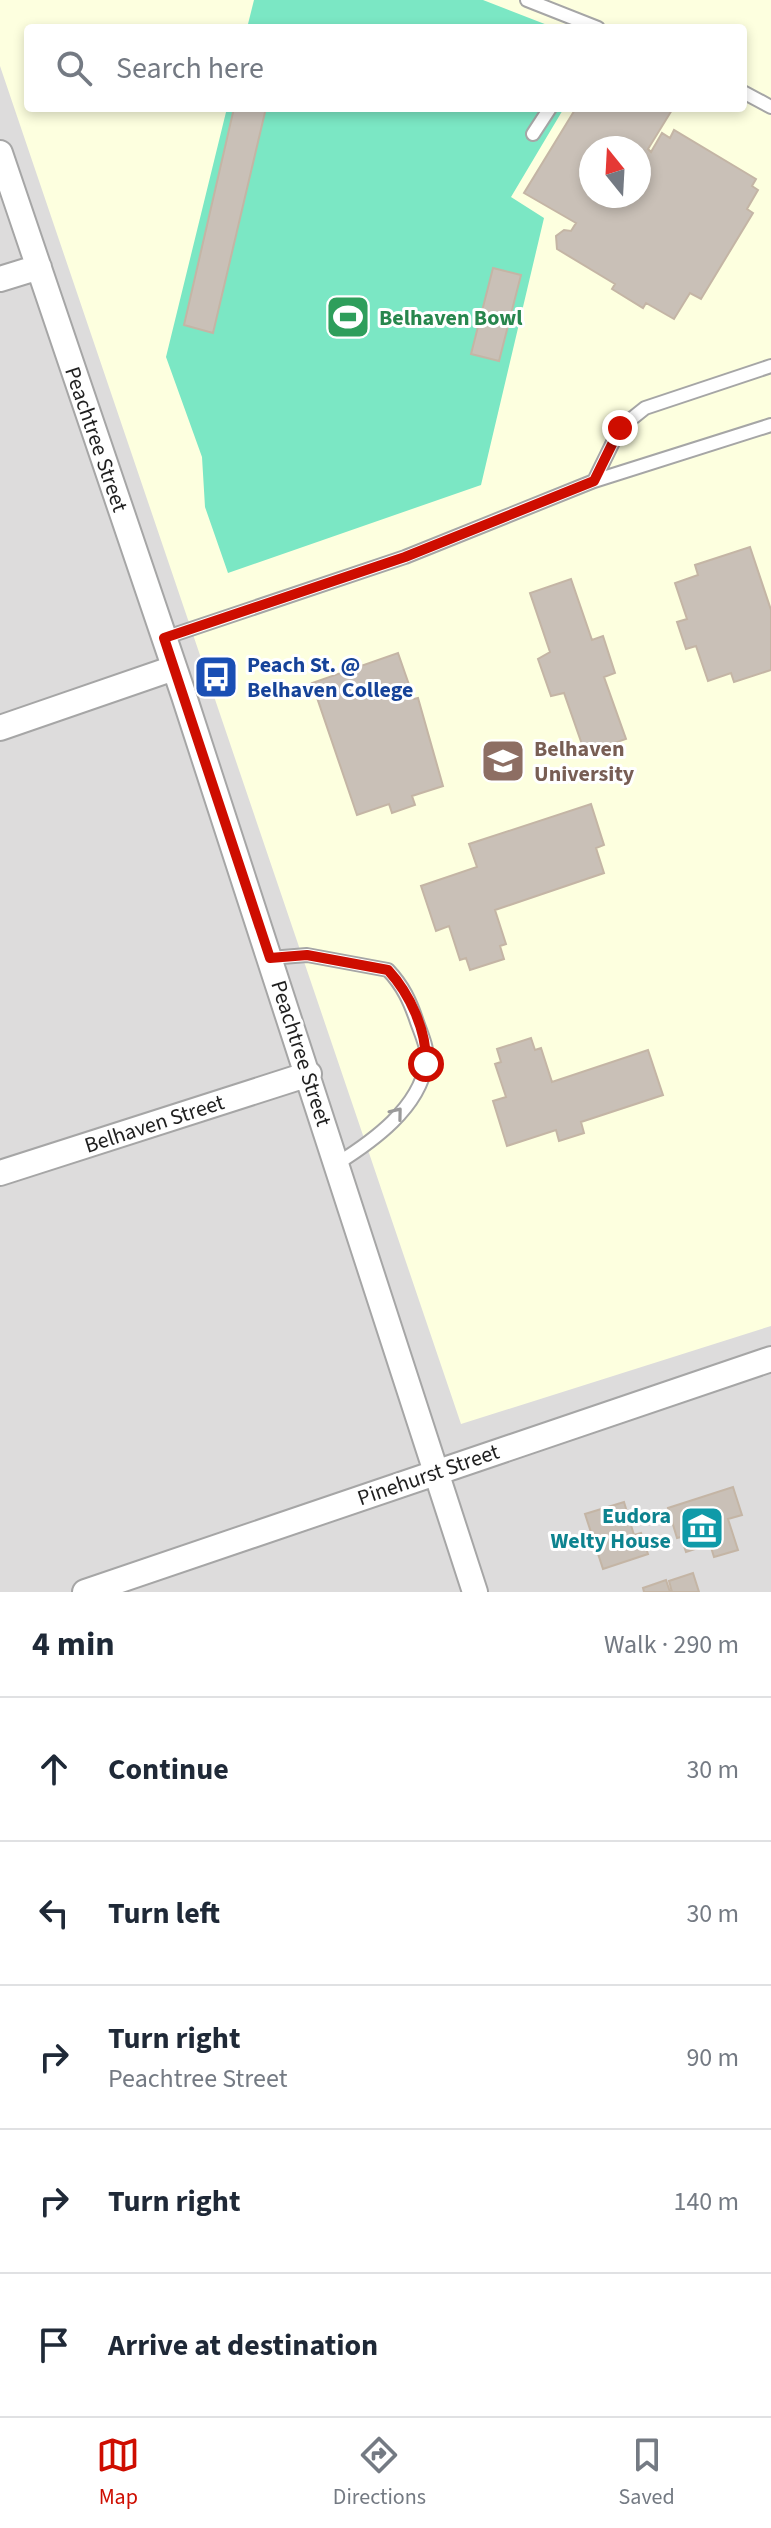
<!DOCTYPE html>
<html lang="en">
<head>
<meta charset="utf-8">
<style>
	:root { --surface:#fff; --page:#f6f6f7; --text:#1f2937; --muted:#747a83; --line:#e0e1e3; --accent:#ce0d00 }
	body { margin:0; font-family:"Source Sans 3",sans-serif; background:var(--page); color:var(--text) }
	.compass { position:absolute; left:579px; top:136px; width:72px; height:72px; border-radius:50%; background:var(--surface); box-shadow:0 4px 12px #0003; rotate:342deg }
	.stop { position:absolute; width:24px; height:24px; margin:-18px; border:6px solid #ce0d00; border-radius:50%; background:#fff }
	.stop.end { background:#ce0d00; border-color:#fff; box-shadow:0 2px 8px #0008 }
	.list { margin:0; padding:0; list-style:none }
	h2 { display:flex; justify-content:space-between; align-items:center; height:104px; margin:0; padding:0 32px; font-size:34px }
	h2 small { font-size:26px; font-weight:400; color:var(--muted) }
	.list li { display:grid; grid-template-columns:52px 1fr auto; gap:24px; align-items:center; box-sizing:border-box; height:144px; padding:0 32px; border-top:2px solid var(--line) }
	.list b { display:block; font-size:30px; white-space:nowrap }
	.list p { margin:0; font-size:26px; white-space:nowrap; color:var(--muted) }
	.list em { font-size:26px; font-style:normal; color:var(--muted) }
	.icon { flex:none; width:44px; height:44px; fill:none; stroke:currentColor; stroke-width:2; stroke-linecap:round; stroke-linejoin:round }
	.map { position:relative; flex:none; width:771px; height:1592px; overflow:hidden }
	.search { position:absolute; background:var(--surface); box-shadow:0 4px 12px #0003; left:24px; right:24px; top:24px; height:88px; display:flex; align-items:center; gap:20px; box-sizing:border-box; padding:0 28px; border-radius:8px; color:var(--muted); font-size:30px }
	.sheet { height:824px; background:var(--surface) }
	nav { display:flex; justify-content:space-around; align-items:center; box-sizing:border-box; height:112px; border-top:2px solid var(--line); background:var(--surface); font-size:22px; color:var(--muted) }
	nav a { display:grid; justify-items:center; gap:4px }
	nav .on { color:var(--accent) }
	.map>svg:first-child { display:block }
	.residential { fill:#dddcdc; fill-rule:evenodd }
	.education { fill:#fdffdf; fill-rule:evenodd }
	.pitch { fill:#7be7c4 }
	.building { fill:#c9c0b7; stroke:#c4b5a5; stroke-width:2; fill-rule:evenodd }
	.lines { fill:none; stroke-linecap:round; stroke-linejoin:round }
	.lane-casing { stroke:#a6a6a6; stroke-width:16 }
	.street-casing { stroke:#a6a6a6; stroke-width:28 }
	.lane { stroke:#fff; stroke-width:12 }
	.street { stroke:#fff; stroke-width:24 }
	.oneway { stroke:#9a9a9a }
	.route { stroke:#ce0d00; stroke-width:10 }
	.labels { text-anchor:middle; stroke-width:6; stroke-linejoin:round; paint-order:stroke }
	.leisure-label { font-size:22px; font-weight:bold; fill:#27864d; stroke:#fff; text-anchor:start }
	.street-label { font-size:22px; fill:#1f1f1f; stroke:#fff }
	.transit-label { font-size:22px; font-weight:bold; fill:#164399; stroke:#fff; text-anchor:start }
	.education-label { font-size:22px; font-weight:bold; fill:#785e54; stroke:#fff; text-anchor:start }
	.culture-label { font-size:22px; font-weight:bold; fill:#0d838f; stroke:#fff; text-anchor:end }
</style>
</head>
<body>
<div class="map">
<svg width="771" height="1592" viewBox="0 0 771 1592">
	<rect width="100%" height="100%" fill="#f1ede4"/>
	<path class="residential" d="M 0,0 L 771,0 L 771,1592 L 0,1592 ZM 28,28 L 743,28 L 743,108 L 28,108 ZM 591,148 L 639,148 L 639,196 L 591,196 Z"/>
	<path class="education" d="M 0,0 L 771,0 L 771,1326 L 461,1424 L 0,66 ZM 28,28 L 743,28 L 743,108 L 28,108 ZM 591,148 L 639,148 L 639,196 L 591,196 Z"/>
	<path class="pitch" d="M 254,0 L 483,0 L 555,28 L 247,28 Z
		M 227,108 L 564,108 L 511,197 L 544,218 L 481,485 L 228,573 L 205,507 L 202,457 L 166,357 Z"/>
	<path class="building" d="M 234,108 L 266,108 L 213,333 L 184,325 Z
		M 576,108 L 668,108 L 672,110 L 648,149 L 651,152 L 662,133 L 670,138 L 674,130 L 756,179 L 752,186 L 758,190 L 747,209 L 753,213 L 701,299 L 690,293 L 674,319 L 646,303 L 643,308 L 612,289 L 615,284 L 557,249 L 556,236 L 564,230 L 571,231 L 576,223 L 524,193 ZM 591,148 L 639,148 L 639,196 L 591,196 Z
		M 493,268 L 521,275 L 499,361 L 471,354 Z
		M 750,547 L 771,610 L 771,670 L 734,682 L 731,673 L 708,681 L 696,646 L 686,649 L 677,622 L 687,619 L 675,583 L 698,575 L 695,565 Z
		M 571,579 L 592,640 L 603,636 L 615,673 L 604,677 L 626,739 L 585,753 L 564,693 L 551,696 L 538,659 L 550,652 L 530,593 Z
		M 398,653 L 414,699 L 418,698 L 443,786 L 412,796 L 415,805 L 392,813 L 389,804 L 357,815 L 312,683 Z
		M 591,804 L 604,845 L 596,848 L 604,873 L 495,910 L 506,944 L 500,946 L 504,959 L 470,970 L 466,958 L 460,960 L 449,926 L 436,931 L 421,886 L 477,867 L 469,844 Z
		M 531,1038 L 535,1050 L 541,1048 L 552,1082 L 648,1050 L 663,1095 L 581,1122 L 584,1133 L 559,1141 L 556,1130 L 507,1146 L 493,1101 L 506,1097 L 495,1064 L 501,1062 L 497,1049 Z
		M 733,1487 L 742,1515 L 728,1519 L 738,1550 L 714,1557 L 710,1544 L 686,1552 L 681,1537 L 677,1538 L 668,1508 Z
		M 624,1502 L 634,1535 L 641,1533 L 648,1554 L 603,1569 L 585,1514 Z
		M 693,1573 L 699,1592 L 672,1592 L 669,1581 Z
		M 666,1580 L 670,1592 L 644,1592 L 643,1588 Z"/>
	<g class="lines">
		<g class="lane-casing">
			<path id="lane" d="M 527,0 L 598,28
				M 743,92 L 771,107
				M 533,134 L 550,108
				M 594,481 L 620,428 L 645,408 L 771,366
				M 164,638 L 405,557 L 594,481 L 771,425
				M 270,958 L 307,955 L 388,970 C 403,986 410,1001 417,1022 C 422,1036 429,1050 426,1064 C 419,1108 373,1141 338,1163"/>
		</g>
		<g class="street-casing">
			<path id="street" d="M 0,153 L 184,696 L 475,1592
				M 0,279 L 39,267
				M 0,728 L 174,668
				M 0,1173 L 309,1074
				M 85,1592 L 771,1359"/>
		</g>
		<use href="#lane" class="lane"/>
		<use href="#street" class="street"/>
	</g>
	<defs><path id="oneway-chevron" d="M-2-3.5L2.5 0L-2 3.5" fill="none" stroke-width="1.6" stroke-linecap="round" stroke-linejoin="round" transform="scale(2)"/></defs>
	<use class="oneway" href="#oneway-chevron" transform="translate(397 1113) rotate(-51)"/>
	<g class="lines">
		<path class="route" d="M 426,1064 C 427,1031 410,994 388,970 L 307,955 L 270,958 L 164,638 L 405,557 L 594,481 L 620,428"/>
	</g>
	<defs>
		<g id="stadium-square" transform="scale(2.3)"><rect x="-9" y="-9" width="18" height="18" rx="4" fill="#2e9e5b" stroke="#fff"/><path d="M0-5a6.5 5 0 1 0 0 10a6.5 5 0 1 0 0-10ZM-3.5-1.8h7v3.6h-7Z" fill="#fff"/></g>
		<g id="bus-square" transform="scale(2.3)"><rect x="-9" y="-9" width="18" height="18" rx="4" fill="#1a4fb4" stroke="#fff"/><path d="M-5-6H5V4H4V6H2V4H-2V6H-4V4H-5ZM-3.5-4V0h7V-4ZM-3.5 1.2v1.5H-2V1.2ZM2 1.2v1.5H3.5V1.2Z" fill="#fff"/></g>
		<g id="university-square" transform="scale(2.3)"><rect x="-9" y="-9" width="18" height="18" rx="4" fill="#8d6e63" stroke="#fff"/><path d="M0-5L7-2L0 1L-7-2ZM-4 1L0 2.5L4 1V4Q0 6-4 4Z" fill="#fff"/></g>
		<g id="museum-square" transform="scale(2.3)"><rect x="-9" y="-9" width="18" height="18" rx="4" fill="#0f9aa8" stroke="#fff"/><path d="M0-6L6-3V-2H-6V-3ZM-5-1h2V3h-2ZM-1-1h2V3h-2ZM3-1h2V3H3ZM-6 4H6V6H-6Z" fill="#fff"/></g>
	</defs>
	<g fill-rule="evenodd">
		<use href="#stadium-square" x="348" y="317"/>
		<use href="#bus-square" x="216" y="677"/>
		<use href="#university-square" x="503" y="761"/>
		<use href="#museum-square" x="702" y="1528"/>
	</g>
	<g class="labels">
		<g class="leisure-label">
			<text x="379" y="325">Belhaven Bowl</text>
		</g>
		<g class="street-label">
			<text transform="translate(97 439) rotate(71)" y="8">Peachtree Street</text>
			<text transform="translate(302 1053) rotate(72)" y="8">Peachtree Street</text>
			<text transform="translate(154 1123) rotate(-18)" y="8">Belhaven Street</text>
			<text transform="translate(428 1474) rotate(-19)" y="8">Pinehurst Street</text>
		</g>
		<g class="transit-label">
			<text x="247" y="672">Peach St. @<tspan x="247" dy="25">Belhaven College</tspan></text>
		</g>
		<g class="education-label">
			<text x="534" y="756">Belhaven<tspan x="534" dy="25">University</tspan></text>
		</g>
		<g class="culture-label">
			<text x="671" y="1523">Eudora<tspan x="671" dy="25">Welty House</tspan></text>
		</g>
	</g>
</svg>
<svg class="compass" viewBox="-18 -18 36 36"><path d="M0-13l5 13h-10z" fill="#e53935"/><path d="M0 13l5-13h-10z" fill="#747a83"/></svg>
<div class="stop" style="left:426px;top:1064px"></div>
<div class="stop end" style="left:620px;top:428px"></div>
<div class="search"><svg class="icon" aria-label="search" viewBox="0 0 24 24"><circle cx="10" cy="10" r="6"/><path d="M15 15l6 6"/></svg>Search here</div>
</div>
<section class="sheet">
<h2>4 min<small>Walk · 290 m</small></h2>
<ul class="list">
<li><svg class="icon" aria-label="ahead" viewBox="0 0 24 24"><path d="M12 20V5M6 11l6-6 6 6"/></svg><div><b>Continue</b></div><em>30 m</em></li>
<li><svg class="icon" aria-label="left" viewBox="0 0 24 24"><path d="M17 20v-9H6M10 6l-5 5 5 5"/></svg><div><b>Turn left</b></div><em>30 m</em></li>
<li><svg class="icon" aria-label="right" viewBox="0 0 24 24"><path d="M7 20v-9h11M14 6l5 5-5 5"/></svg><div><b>Turn right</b><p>Peachtree Street</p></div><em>90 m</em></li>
<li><svg class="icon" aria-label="right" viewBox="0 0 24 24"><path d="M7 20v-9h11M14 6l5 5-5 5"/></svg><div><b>Turn right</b></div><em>140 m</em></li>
<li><svg class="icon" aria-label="arrive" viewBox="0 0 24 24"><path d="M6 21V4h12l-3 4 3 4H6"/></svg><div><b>Arrive at destination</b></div></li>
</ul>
</section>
<nav>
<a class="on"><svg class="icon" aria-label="map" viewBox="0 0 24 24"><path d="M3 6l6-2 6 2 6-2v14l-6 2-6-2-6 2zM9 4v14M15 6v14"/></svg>Map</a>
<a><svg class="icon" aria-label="directions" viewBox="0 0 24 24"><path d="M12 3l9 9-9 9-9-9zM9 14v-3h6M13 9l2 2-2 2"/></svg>Directions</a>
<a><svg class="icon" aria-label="saved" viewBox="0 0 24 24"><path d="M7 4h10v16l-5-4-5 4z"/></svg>Saved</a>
</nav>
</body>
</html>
